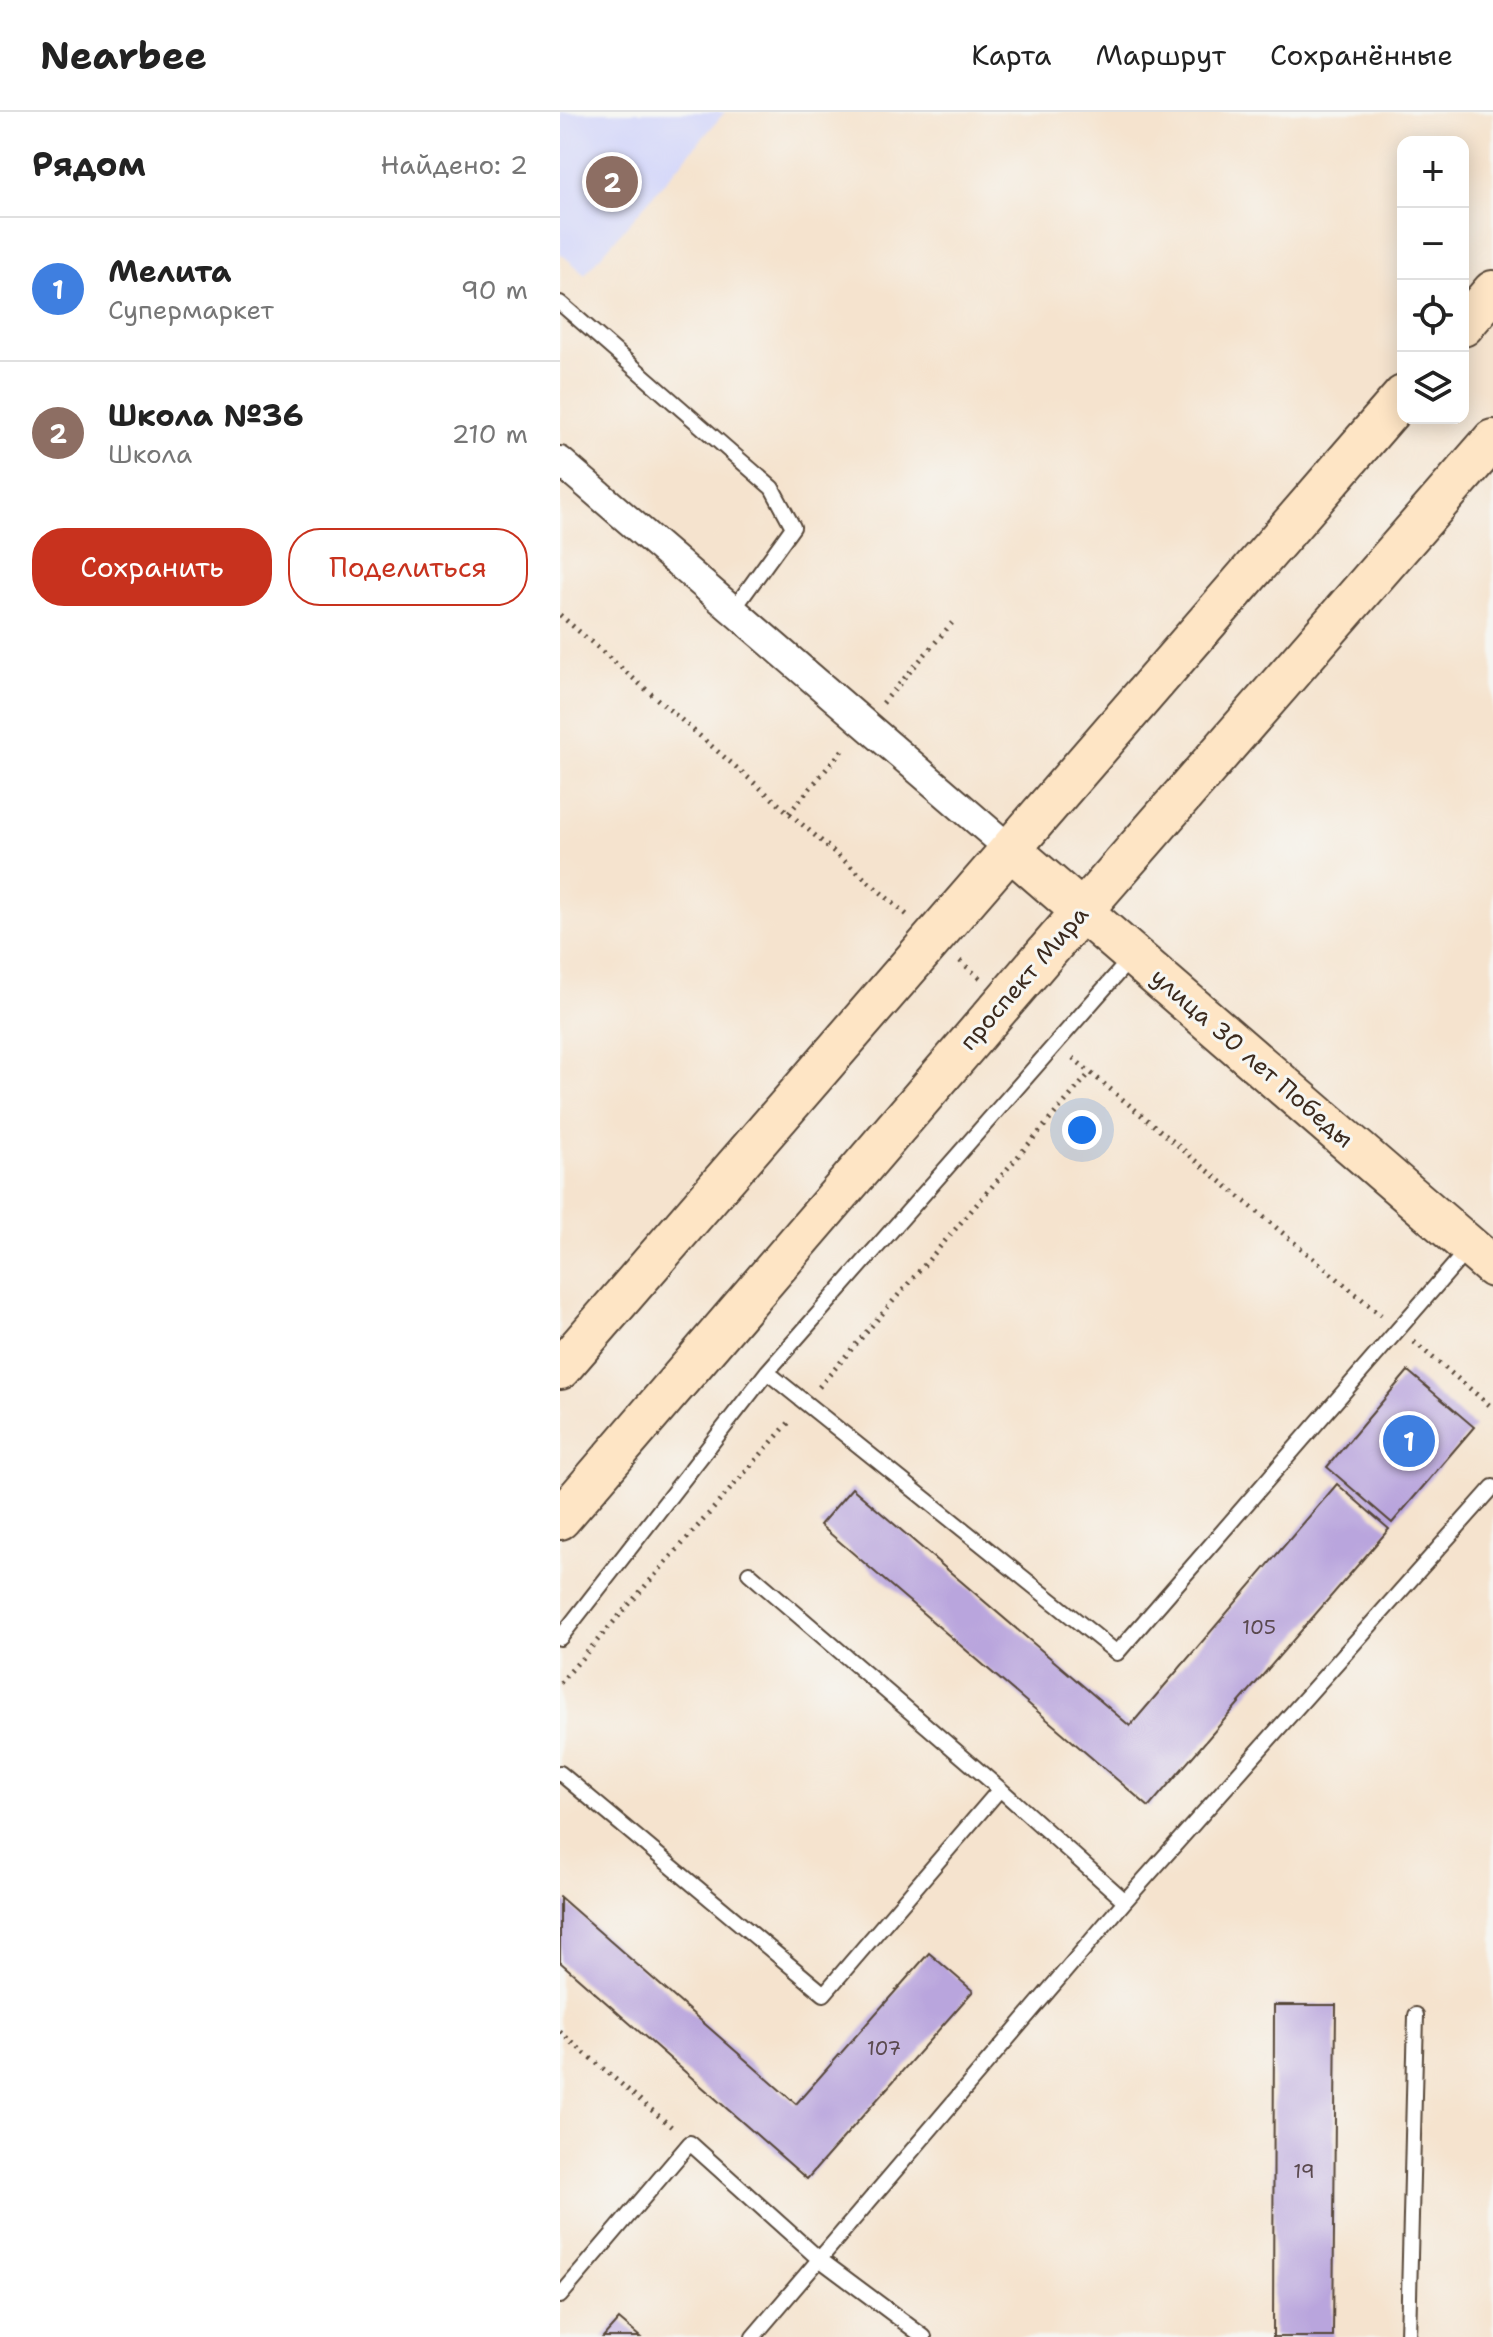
<!DOCTYPE html>
<html lang="ru">
<head>
<meta charset="utf-8">
<style>
	:root { --surface:#fff; --page:#f6f6f6; --text:#222; --muted:#767676; --line:#e0e0e0; --accent:#c8321e }
	body { margin:0; font-family:"Shantell Sans",sans-serif; background:var(--page); color:var(--text) }
	.controls { position:absolute; right:24px; top:24px; display:grid; overflow:hidden; border-radius:16px; box-shadow:0 4px 20px #0003 }
	.controls button { width:72px; height:72px; display:grid; place-items:center; padding:0; border:0; border-bottom:2px solid var(--line); background:var(--surface); color:var(--text); font:40px sans-serif }
	.you { position:absolute; left:522px; top:1018px; width:28px; height:28px; margin:-20px; border:6px solid #fff; border-radius:50%; background:#1a73e8; box-shadow:0 0 0 12px #1a73e833 }
	.badge { display:grid; place-items:center; width:52px; height:52px; border-radius:50%; background:var(--accent); color:#fff; font-size:26px; font-weight:700 }
	.pin { position:absolute; translate:-50% -50%; border:4px solid #fff; box-shadow:0 2px 8px #0006 }
	.list { margin:0; padding:0; list-style:none }
	h2 { display:flex; justify-content:space-between; align-items:center; height:104px; margin:0; padding:0 32px; font-size:34px }
	h2 small { font-size:26px; font-weight:400; color:var(--muted) }
	.list li { display:grid; grid-template-columns:52px 1fr auto; gap:24px; align-items:center; box-sizing:border-box; height:144px; padding:0 32px; border-top:2px solid var(--line) }
	.list b { display:block; font-size:30px; white-space:nowrap }
	.list p { margin:0; font-size:26px; white-space:nowrap; color:var(--muted) }
	.list em { font-size:26px; font-style:normal; color:var(--muted) }
	.actions { display:flex; gap:16px; padding:24px 32px }
	.actions a { flex:1; padding:18px 0; border:2px solid var(--accent); border-radius:32px; text-align:center; font-size:28px; color:var(--accent) }
	.actions .main { background:var(--accent); color:#fff }
	.icon { flex:none; width:44px; height:44px; fill:none; stroke:currentColor; stroke-width:2; stroke-linecap:round; stroke-linejoin:round }
	.map { position:relative; flex:none; width:933px; height:2225px; overflow:hidden }
	header { display:flex; align-items:center; gap:48px; box-sizing:border-box; height:112px; padding:0 40px; background:var(--surface); border-bottom:2px solid var(--line) }
	header strong { font-size:38px }
	nav { display:flex; gap:44px; margin-inline-start:auto; font-size:28px }
	main { display:flex }
	aside { flex:1; background:var(--surface) }
	.map>svg:first-child { display:block }
	.built { fill:#d5d8f9 }
	.building { fill:#b9a5dd }
	.lines { fill:none; stroke-linecap:round; stroke-linejoin:round }
	.lane-casing { stroke:#574638; stroke-width:18 }
	.street-casing { stroke:#574638; stroke-width:32 }
	.secondary-casing { stroke:#574638; stroke-width:44 }
	.path { stroke:#574638; stroke-width:5; stroke-dasharray:2 6; stroke-linecap:butt }
	.lane { stroke:#fff; stroke-width:14 }
	.street { stroke:#fff; stroke-width:28 }
	.secondary { stroke:#fee5c5; stroke-width:40 }
	.labels { text-anchor:middle; stroke-width:6; stroke-linejoin:round; paint-order:stroke }
	.number-label { font-size:20px; fill:#5a494e }
	.street-label { font-size:24px; fill:#3b2a1e; stroke:#f6f6f2 }
</style>
</head>
<body>
<header>
<strong>Nearbee</strong>
<nav><a>Карта</a><a>Маршрут</a><a>Сохранённые</a></nav>
</header>
<main>
<aside>
<h2>Рядом<small>Найдено: 2</small></h2>
<ul class="list">
<li><span class="badge" style="background:#3f7fe0">1</span><div><b>Мелита</b><p>Супермаркет</p></div><em>90 m</em></li>
<li><span class="badge" style="background:#8d6e63">2</span><div><b>Школа №36</b><p>Школа</p></div><em>210 m</em></li>
</ul>
<div class="actions"><a class="main">Сохранить</a><a>Поделиться</a></div>
</aside>
<div class="map">
<svg width="933" height="2225" viewBox="0 0 933 2225">
	<rect width="100%" height="100%" fill="#f6f6f2"/>
	<filter id="ink" filterUnits="userSpaceOnUse"><feTurbulence type="fractalNoise" baseFrequency=".0125" numOctaves="2"/><feDisplacementMap in="SourceGraphic" scale="16" xChannelSelector="R" yChannelSelector="G"/><feConvolveMatrix kernelMatrix="1 2 1 2 8 2 1 2 1" color-interpolation-filters="sRGB"/></filter>
	<filter id="wash" filterUnits="userSpaceOnUse"><feTurbulence type="fractalNoise" baseFrequency=".006" numOctaves="4" result="noise"/><feDisplacementMap in="SourceGraphic" scale="32" xChannelSelector="R" yChannelSelector="G"/><feGaussianBlur stdDeviation="1.8" result="paint"/><feColorMatrix in="noise" values="0 0 0 0 0 0 0 0 0 0 0 0 0 0 0 0 0 1.4 0 .05"/><feComposite in="paint" operator="in"/></filter>
	<g filter="url(#wash)">
		<rect width="100%" height="100%" fill="#f5e3ce"/>
		<path class="built" d="M 0,0 L 165,0 L 25,162 L 0,141 Z"/>
		<g id="blocks">
			<path class="building" d="M 848,1259 L 914,1315 L 832,1411 L 767,1355 Z
				M 777,1372 L 829,1417 L 589,1695 L 260,1413 L 292,1376 L 570,1614 Z
				M 0,1785 L 236,1992 L 369,1841 L 413,1879 L 247,2067 L 0,1850 Z
				M 714,1893 L 776,1893 L 773,2225 L 713,2225 Z
				M 59,2207 L 80,2225 L 43,2225 Z"/>
		</g>
	</g>
	<g filter="url(#ink)">
		<use href="#blocks" fill-opacity="0" stroke="#574638" stroke-width="2"/>
		<g class="lines">
			<g class="lane-casing">
				<path id="lane" d="M 0,191 L 212,376 L 233,415 L 173,498
					M 207,1260 L 557,1541 L 908,1137
					M 189,1461 L 440,1677
					M 0,1526 L 207,1260 L 571,846
					M 0,1661 L 264,1882 L 440,1677 L 565,1789
					M 0,2184 L 130,2031 L 258,2146 L 364,2225
					M 193,2225 L 565,1789 L 933,1375
					M 848,2225 L 856,1903"/>
			</g>
			<g class="street-casing">
				<path id="street" d="M 0,349 L 451,738"/>
			</g>
			<g class="secondary-casing">
				<path id="secondary" d="M 903,214 L 933,179
					M 451,738 L 933,1155
					M 0,1257 L 843,284
					M 0,1407 L 522,799 L 933,328"/>
			</g>
			<path class="path" d="M 0,503 L 347,803
				M 323,591 L 392,511
				M 229,701 L 285,635
				M 400,849 L 420,866
				M 513,946 L 821,1203
				M 854,1230 L 933,1296
				M 259,1275 L 530,961
				M 0,1571 L 232,1307
				M 0,1920 L 114,2017"/>
			<use href="#lane" class="lane"/>
			<use href="#street" class="street"/>
			<use href="#secondary" class="secondary"/>
		</g>
	</g>
	<g class="labels">
		<g class="number-label">
			<text x="699" y="1522">105</text>
			<text x="324" y="1943">107</text>
			<text x="744" y="2066">19</text>
		</g>
		<g class="street-label">
			<text transform="translate(464 866) rotate(-49)" y="8">проспект Мира</text>
			<text transform="translate(692 946) rotate(41)" y="8">улица 30 лет Победы</text>
		</g>
	</g>
</svg>
<div class="controls">
<button>+</button>
<button>−</button>
<button><svg class="icon" aria-label="locate" viewBox="0 0 24 24"><circle cx="12" cy="12" r="6"/><path d="M12 2v4M12 18v4M2 12h4M18 12h4"/></svg></button>
<button><svg class="icon" aria-label="layers" viewBox="0 0 24 24"><path d="M12 4l9 5-9 5-9-5zM3 14l9 5 9-5"/></svg></button>
</div>
<div class="you"></div>
<div class="pin badge" style="left:849px;top:1329px;background:#3f7fe0">1</div>
<div class="pin badge" style="left:52px;top:70px;background:#8d6e63">2</div>
</div>
</main>
</body>
</html>
